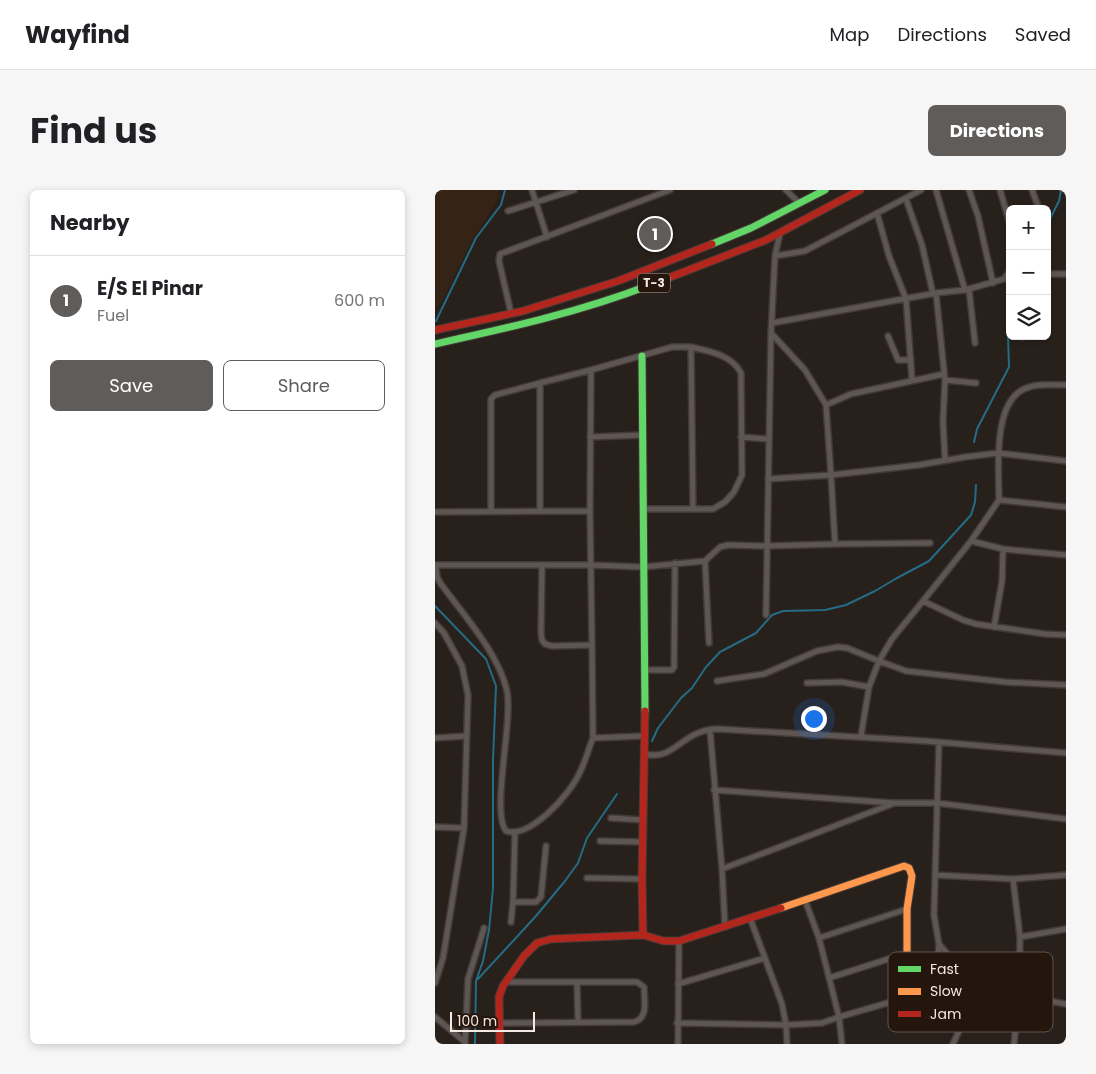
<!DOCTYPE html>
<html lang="en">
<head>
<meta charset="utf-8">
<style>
	:root { --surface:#fff; --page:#f6f6f6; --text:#202124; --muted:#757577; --line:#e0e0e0; --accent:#5f5c5a }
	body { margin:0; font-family:Poppins,sans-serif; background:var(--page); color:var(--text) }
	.controls { position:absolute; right:15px; top:15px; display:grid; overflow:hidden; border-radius:8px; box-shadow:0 2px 8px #0003 }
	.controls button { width:45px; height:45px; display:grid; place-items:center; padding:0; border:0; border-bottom:1px solid var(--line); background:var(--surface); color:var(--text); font:25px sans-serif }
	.scale { position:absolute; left:15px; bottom:12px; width:85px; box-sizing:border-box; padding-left:5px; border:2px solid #f4e9e2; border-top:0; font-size:14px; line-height:18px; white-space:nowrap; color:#f4e9e2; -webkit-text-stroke:4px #24160c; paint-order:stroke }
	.you { position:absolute; left:378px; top:528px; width:18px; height:18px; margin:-12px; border:4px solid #fff; border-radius:50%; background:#1a73e8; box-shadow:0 0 0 8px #1a73e833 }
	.badge { display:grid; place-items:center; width:32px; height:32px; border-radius:50%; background:var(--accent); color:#fff; font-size:16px; font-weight:700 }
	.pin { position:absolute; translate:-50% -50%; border:2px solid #fff; box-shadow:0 1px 5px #0006 }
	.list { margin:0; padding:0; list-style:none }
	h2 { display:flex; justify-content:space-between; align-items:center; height:65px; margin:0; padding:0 20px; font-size:21px }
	h2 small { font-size:16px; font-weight:400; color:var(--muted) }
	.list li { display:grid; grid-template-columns:32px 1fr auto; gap:15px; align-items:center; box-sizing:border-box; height:90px; padding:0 20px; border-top:1px solid var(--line) }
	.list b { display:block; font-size:19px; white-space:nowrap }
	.list p { margin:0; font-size:16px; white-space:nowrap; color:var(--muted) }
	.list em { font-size:16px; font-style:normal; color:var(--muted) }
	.actions { display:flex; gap:10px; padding:15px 20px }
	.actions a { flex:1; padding:11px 0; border:1px solid var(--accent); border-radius:8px; text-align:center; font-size:18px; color:var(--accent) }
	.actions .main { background:var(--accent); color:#fff }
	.icon { flex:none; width:28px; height:28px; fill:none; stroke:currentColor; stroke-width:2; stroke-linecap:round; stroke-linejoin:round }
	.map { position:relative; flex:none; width:631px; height:854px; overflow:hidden; border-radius:8px }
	header { display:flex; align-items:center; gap:30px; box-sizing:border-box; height:70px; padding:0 25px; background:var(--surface); border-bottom:1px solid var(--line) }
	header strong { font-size:24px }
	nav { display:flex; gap:28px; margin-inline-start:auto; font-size:18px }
	.intro { display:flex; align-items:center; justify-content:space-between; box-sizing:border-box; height:120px; padding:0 30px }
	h1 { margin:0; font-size:35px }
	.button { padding:12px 22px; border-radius:8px; background:var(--accent); color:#fff; font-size:18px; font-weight:700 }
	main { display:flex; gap:30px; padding:0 30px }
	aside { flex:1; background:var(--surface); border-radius:8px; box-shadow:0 2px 8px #0003 }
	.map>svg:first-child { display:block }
	.built { fill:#352315 }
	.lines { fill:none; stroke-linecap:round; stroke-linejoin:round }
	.stream { stroke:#246c86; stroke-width:2 }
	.street-casing { stroke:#423a37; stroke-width:8 }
	.fast-casing { stroke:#423a37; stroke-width:9 }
	.slow-casing { stroke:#423a37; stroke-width:9 }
	.jam-casing { stroke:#423a37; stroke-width:9 }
	.street { stroke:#5e5652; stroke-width:5 }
	.fast { stroke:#63d668; stroke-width:7 }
	.slow { stroke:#ff974d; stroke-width:7 }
	.jam { stroke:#b3261e; stroke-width:7 }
	.labels { text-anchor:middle; stroke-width:4; stroke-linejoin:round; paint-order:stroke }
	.shield { fill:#24160c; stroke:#b6aaa2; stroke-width:1 }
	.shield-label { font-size:12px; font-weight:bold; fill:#f4e9e2 }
	.key { fill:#24160c; stroke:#62554c; stroke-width:1 }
	.key-label { font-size:14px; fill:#f4e9e2 }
</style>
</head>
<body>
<header>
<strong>Wayfind</strong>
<nav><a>Map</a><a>Directions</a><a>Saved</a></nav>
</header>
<div class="intro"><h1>Find us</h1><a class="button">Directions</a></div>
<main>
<aside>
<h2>Nearby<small></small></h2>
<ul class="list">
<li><span class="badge">1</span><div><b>E/S El Pinar</b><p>Fuel</p></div><em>600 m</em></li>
</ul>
<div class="actions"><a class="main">Save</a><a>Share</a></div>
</aside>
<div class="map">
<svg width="631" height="854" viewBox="0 0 631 854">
	<rect width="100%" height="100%" fill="#28201b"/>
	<path class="built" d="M 0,0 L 64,0 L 62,11 L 39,47 L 5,115 L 0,116 Z"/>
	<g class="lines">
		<path class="stream" d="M 612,35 L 624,11 L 626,0
			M 1,131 L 41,48 L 66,15 L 70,0
			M 539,252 L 542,239 L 574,177 L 572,116 L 575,109
			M 0,416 L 51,469 L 61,496 L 58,570 L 58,698 L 54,740 L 48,771 L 41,791 L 40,854
			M 217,551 L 223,538 L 246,508 L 257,498 L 271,477 L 285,462 L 321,443 L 337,425 L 348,421 L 390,420 L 411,415 L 440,401 L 462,388 L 494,371 L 536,325 L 540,312 L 541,295
			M 43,789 L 101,726 L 130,691 L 143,673 L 152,648 L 182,604"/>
		<g class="street-casing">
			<path id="street" d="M 97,0 L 112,47
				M 351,0 L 364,13
				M 501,0 L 530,100
				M 534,0 L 543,26 L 558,93
				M 565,0 L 575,34
				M 597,0 L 604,19
				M 471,9 L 487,55 L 498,104
				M 73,21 L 139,0
				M 442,23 L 454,66 L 471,109 L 477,190
				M 340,66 L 370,61 L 486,0
				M 612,84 L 631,84
				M 534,99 L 540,153
				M 501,103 L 510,190 L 508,231 L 510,270
				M 76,123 L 64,71 L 65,64 L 235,0
				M 337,133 L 501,103 L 530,100 L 569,89 L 575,81
				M 337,144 L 370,180 L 391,215 L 416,204 L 509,184
				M 453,146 L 463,170 L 476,170
				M 588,147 L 588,146
				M 510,190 L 541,193
				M 391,215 L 396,285 L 484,275 L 530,267 L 563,263 L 631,271
				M 155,247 L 208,245
				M 306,247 L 334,249
				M 333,289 L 396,285 L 400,354 L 495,353
				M 564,310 C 564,281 557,214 589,199 C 602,193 617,195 631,195
				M 208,319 L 278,319 L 290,312 L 299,302 L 307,285 L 306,183 C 297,165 274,161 256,157
				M 105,321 L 105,193 L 156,180
				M 155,321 L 157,455
				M 0,322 L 155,321 L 156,180 L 237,157 L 256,157 L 258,319
				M 56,322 L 56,209 L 60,205 L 105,193
				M 536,351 L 564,310 L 631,317
				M 270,371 L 274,453
				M 0,375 L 157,375 L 208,377 L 270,371 L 285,357 L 293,355 L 332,356 L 400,354
				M 1,375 L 2,387 L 6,394 C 28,424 64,464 72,501 C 78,533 56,621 71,641 C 95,649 135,604 144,584 C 150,573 153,560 158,548
				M 107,375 L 106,443 L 107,450 L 110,454 L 117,456 L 157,455 L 158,548 L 209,546
				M 488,411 L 536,351 L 568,359 L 631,365
				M 331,425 L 336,143 L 340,66 L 345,43
				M 0,433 L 9,443 L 27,476 L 33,505 L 29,638 L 8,768 L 0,793
				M 559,437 L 567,391 L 568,359
				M 209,480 L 237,480 L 239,477 L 240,373
				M 282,491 L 329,484 L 382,461 L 403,457 L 412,458 L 444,471 L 457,449 L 488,411 L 528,430 L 541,434 L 610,444 L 631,445
				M 372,493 L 407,492 L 434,497
				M 275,540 L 287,679 L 290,737
				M 426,546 L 434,497 L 444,471 L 471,481 L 570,492 L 631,495
				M 0,548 L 32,546
				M 504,552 L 499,725 L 504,754 L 502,778 L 519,772
				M 210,564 C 234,570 243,551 263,543 C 270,540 277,539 283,539 L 491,551 L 631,563
				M 279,600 L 459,613 L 502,613 L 631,629
				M 176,628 L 208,630
				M 0,637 L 29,638
				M 165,651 L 208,652
				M 287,679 L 457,614
				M 500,685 L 578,689 L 631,685
				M 152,688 L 207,689
				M 578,689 L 585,747 L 584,803 L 579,854
				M 370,710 L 384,748
				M 78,712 L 101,712 L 106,707 L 111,656
				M 76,732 L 78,712 L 80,642
				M 585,747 L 631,739
				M 504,754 L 519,772 L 572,800 L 604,809 L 631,814
				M 394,788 L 472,763 L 473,807 C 500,807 502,805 502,778
				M 142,792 L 143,832
				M 243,794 L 330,768
				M 0,827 L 30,852
				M 64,833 L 199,832 C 214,828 209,810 209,797 L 202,792 L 72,792
				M 242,833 L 351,835 L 347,814 L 315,728
				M 30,854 L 33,789 L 49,738
				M 243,854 L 244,751
				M 352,854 L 351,835 L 387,833 L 404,827 L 384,748 L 472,719
				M 407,854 L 404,827 L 473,807
				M 518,854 L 529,830 L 553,790"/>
		</g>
		<g class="fast-casing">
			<path id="fast" d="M 277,54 L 316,38 L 390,0
				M 0,154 C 73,138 145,122 215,95
				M 207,166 L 210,521"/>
		</g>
		<g class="slow-casing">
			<path id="slow" d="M 346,718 L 469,676 L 474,678 L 477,686 L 472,719 L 472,763"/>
		</g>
		<g class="jam-casing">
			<path id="jam" d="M 215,95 L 331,50 L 425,0
				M 0,140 L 88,121 L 183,91 L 277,54
				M 208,745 L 207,689 L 210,521
				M 65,854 L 64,807 L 68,796 L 89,766 L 102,753 L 116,749 L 208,745 L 229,751 L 244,751 L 346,718"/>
		</g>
		<use href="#street" class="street"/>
		<use href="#fast" class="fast"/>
		<use href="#slow" class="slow"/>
		<use href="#jam" class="jam"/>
	</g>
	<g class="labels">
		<rect class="shield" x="203" y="83.5" width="32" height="19" rx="4"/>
		<g class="shield-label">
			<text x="219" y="97">T-3</text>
		</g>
	</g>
	<rect x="453" y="762" width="165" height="80" rx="8" class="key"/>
	<rect x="463" y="776" width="23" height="6" fill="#63d668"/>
	<rect x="463" y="798" width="23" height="7" fill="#ff974d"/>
	<rect x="463" y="821" width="23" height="6" fill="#b3261e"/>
	<g class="key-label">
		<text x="495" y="784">Fast</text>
		<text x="495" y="806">Slow</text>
		<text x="495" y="829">Jam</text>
	</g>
</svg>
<div class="controls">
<button>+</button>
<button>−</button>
<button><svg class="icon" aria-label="layers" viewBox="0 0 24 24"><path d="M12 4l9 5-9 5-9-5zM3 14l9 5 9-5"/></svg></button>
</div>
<div class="scale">100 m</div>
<div class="you"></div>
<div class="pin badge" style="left:220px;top:44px">1</div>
</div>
</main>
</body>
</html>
